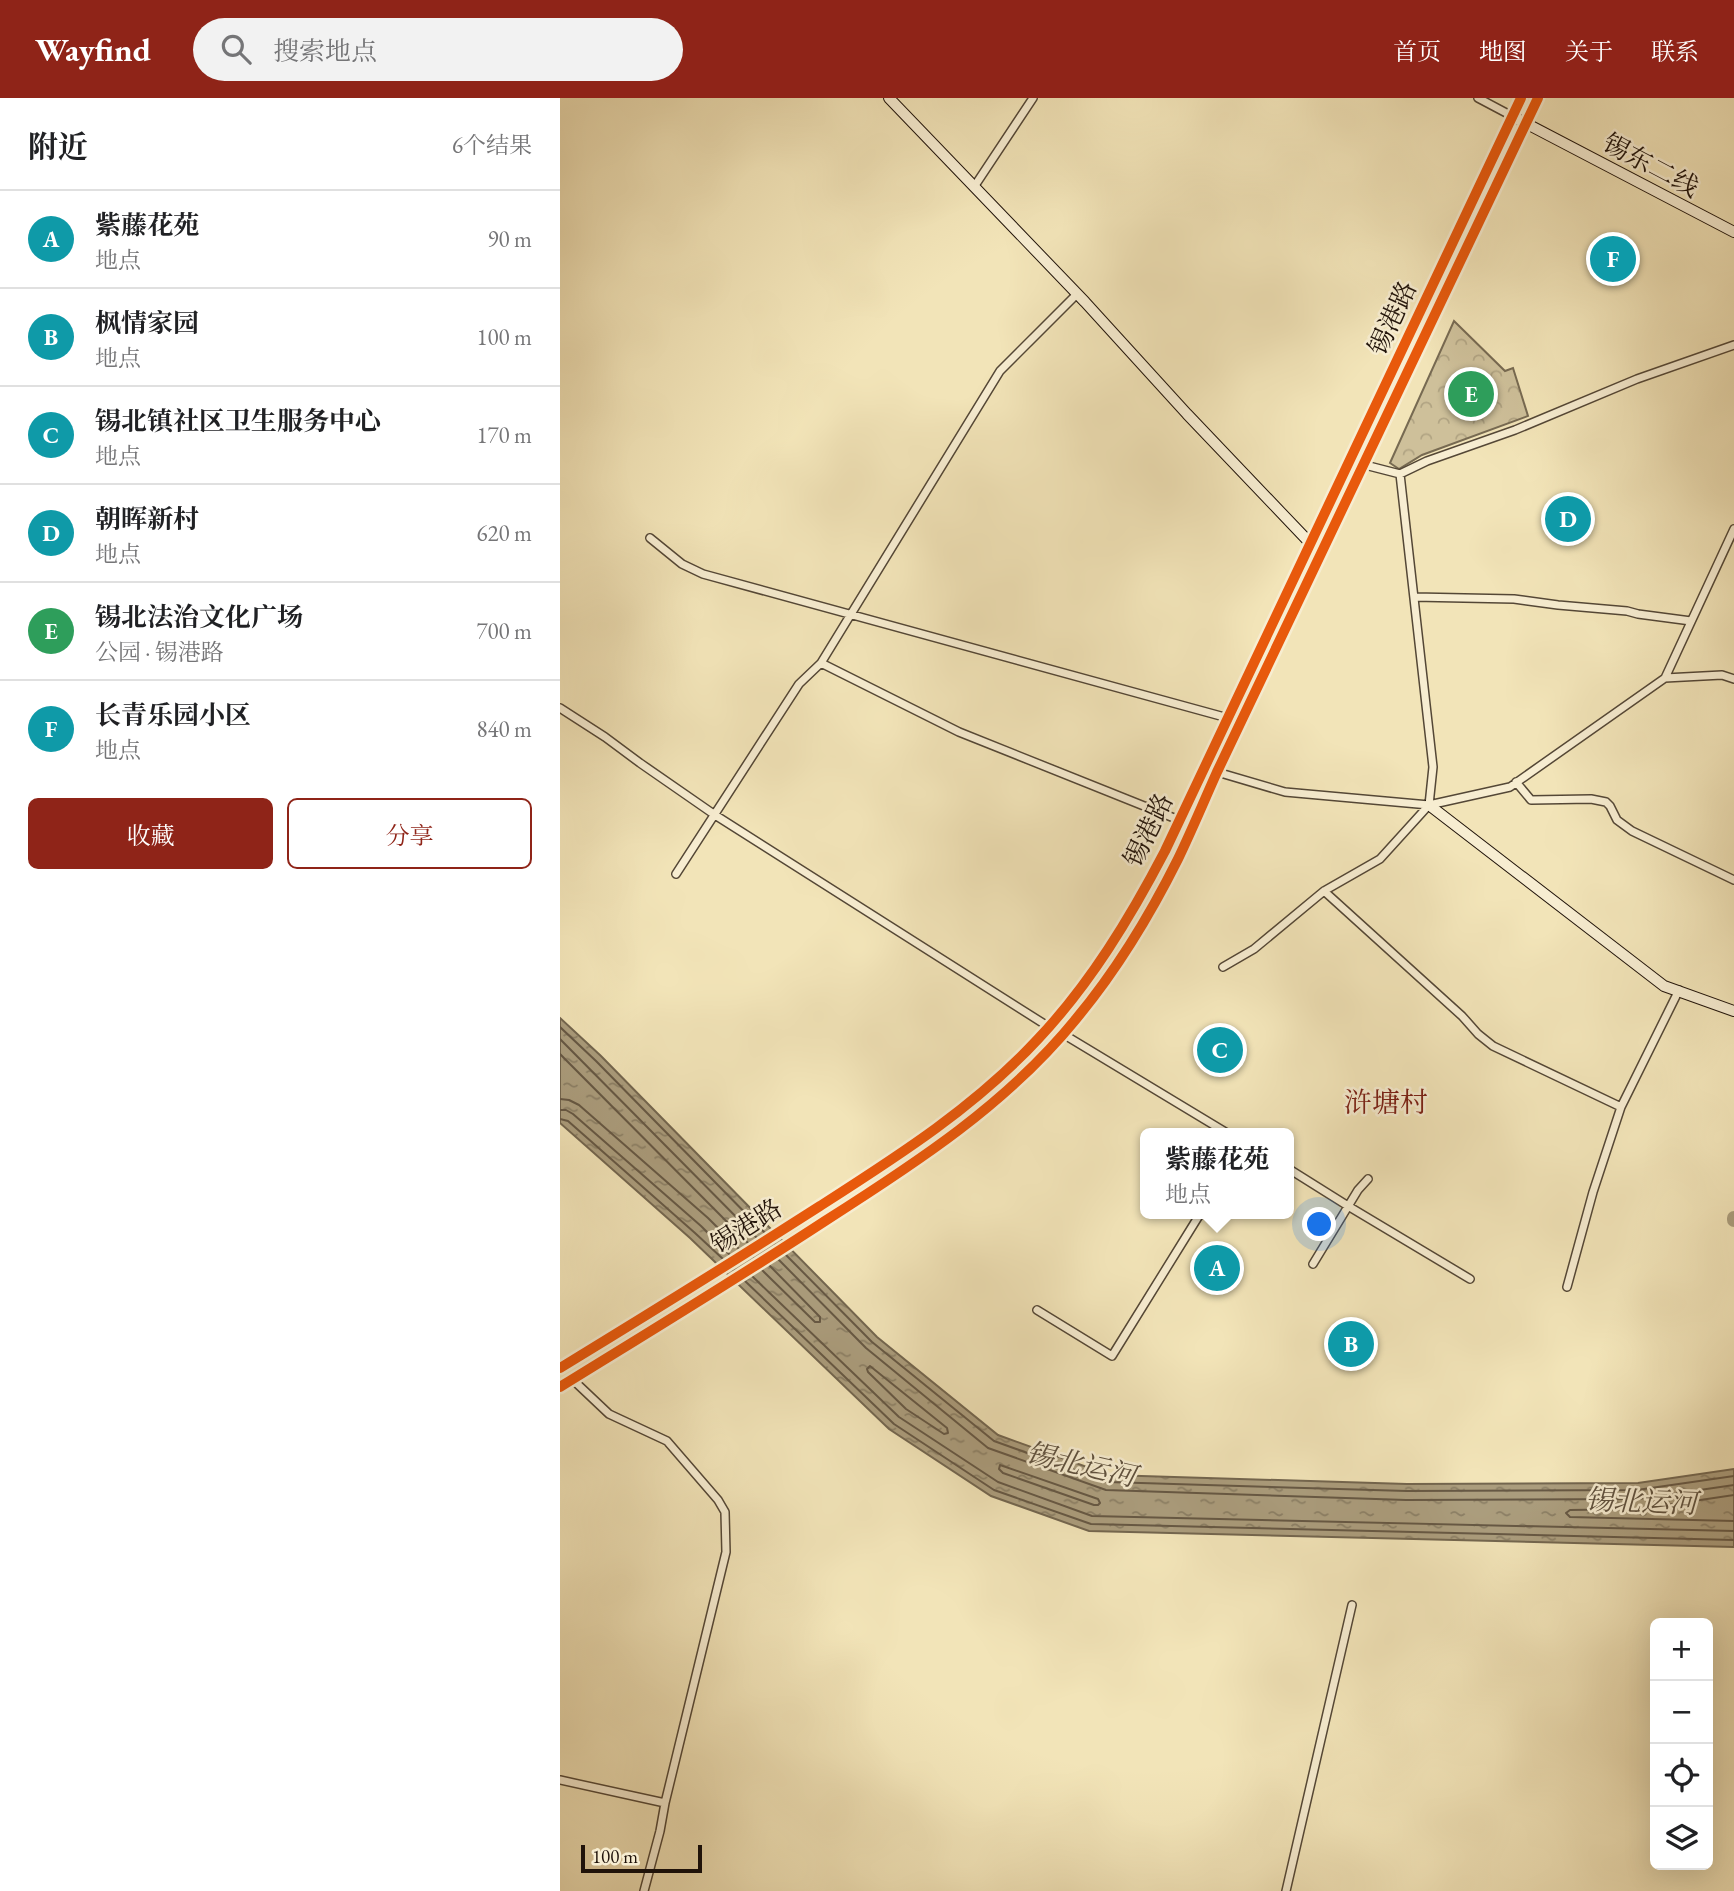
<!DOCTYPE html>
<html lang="zh">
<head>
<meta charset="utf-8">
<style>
	:root { --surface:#fff; --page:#f2f2f2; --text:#202124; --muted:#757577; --line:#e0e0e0; --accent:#8f2418 }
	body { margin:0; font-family:"EB Garamond","Noto Serif SC",serif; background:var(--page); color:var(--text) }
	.controls { position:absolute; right:21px; bottom:21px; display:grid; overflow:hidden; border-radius:10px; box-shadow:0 7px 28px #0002 }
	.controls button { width:63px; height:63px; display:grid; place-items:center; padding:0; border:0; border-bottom:2px solid var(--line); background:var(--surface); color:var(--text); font:35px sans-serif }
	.scale { position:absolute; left:21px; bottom:18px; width:121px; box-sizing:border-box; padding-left:7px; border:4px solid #20130a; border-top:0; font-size:19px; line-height:24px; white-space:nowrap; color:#20130a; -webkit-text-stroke:5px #f7edd1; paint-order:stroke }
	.you { position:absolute; left:760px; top:1127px; width:24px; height:24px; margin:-18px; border:5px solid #fff; border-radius:50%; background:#1a73e8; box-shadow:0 0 0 10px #1a73e833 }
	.badge { display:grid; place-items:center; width:46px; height:46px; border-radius:50%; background:var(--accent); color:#fff; font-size:23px; font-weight:700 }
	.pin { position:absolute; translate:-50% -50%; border:4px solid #fff; box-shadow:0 2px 7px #0006 }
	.popup { position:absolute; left:580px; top:1030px; width:154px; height:91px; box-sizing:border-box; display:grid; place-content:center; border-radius:10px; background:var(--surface); filter:drop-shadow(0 2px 5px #0005); font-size:23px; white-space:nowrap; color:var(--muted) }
	.popup b { font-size:26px; color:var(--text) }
	.popup::after { content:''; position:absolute; left:50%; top:100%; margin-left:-14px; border:14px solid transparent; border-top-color:var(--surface) }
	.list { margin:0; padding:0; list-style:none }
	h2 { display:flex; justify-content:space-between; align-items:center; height:91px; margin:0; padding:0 28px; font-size:30px }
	h2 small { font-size:23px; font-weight:400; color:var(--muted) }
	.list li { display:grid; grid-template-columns:46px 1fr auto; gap:21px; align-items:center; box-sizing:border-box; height:98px; padding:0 28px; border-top:2px solid var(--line) }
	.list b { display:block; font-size:26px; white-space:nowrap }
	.list p { margin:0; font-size:23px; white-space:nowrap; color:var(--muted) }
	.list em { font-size:23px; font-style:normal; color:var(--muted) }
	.actions { display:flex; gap:14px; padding:21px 28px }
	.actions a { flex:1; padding:16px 0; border:2px solid var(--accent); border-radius:10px; text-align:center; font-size:24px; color:var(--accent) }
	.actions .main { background:var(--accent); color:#fff }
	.icon { flex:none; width:38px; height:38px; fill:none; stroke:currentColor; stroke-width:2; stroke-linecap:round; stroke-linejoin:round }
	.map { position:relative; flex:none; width:1174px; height:1793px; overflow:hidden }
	header { display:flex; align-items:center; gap:42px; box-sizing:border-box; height:98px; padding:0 35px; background:var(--accent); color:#fff }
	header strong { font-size:33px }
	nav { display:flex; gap:38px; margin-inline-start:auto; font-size:24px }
	.search { width:490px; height:63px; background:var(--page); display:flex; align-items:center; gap:18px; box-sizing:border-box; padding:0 24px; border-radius:38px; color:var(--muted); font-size:26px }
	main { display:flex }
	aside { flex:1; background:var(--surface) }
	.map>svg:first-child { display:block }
	.park { fill:url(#park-crowns); stroke:#776a52; stroke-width:2 }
	.water { fill:url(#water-ripples); stroke:#73664f; stroke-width:2 }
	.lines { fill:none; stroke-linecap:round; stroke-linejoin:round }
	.shore { stroke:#665844; stroke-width:2 }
	.river { stroke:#ab9d7d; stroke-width:14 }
	.street-casing { stroke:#544736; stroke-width:10 }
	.secondary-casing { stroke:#20130a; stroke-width:12 }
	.primary-casing { stroke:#20130a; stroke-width:13 }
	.street { stroke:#f7edd1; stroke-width:7 }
	.secondary { stroke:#f7edd1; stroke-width:10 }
	.primary { stroke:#f2e4b8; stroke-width:10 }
	.cycleway-casing { stroke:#f7edd1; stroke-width:15 }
	.cycleway { stroke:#e8590c; stroke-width:10 }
	.labels { text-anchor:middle; stroke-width:5; stroke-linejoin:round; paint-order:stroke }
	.street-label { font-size:26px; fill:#20130a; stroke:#f7edd1 }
	.neighbourhood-label { font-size:28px; fill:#7a1f14; stroke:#f7edd1 }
	.water-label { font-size:28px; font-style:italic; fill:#5f513e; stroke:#f7edd1 }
</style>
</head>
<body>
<header>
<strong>Wayfind</strong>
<div class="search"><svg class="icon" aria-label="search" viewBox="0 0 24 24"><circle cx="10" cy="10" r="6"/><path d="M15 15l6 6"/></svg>搜索地点</div>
<nav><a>首页</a><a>地图</a><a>关于</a><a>联系</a></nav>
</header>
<main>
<aside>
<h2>附近<small>6个结果</small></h2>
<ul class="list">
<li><span class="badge" style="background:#0f9aa8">A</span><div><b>紫藤花苑</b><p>地点</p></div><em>90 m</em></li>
<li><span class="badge" style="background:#0f9aa8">B</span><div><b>枫情家园</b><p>地点</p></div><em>100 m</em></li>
<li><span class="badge" style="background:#0f9aa8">C</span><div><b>锡北镇社区卫生服务中心</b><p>地点</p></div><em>170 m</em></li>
<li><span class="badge" style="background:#0f9aa8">D</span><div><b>朝晖新村</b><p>地点</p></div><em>620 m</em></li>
<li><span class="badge" style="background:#2e9e5b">E</span><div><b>锡北法治文化广场</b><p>公园 · 锡港路</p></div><em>700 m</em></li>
<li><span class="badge" style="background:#0f9aa8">F</span><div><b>长青乐园小区</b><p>地点</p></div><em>840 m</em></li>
</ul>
<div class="actions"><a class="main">收藏</a><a>分享</a></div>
</aside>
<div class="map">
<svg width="1174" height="1793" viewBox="0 0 1174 1793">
	<defs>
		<pattern id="park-crowns" width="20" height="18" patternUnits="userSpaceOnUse" patternTransform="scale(1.75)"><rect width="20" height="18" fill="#cec09a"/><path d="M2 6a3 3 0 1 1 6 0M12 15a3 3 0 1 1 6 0" fill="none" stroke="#b1a483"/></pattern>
		<pattern id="water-ripples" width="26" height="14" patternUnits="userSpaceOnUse" patternTransform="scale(1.75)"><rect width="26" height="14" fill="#ab9d7d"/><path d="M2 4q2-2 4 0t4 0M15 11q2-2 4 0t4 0" fill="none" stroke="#8b7f65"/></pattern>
	</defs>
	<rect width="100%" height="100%" fill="#f2e4b8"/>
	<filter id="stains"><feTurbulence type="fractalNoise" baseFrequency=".00286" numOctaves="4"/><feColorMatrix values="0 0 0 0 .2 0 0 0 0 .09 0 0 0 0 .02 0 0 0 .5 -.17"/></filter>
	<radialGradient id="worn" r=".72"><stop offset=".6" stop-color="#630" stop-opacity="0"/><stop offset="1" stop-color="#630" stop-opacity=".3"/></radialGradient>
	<path class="park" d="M 894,223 L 945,273 L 953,270 L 968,318 L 862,357 L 839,371 L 830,365 Z"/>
	<path class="water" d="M 0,920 L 41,958 L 317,1239 L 438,1337 L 549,1377 L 847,1386 L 1078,1385 L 1174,1371 L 1174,1449 L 529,1433 L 431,1398 L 329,1331 L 130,1140 L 0,1025 Z"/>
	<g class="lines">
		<path class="shore" d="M 0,929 L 36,963 L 205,1135
			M 0,941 L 197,1140
			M 0,956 L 188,1145
			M 0,1001 L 9,1002 L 19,1007 L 148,1120 L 179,1151
			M 0,1012 L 6,1012 L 13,1016 L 141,1128 L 170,1157
			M 0,1021 L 8,1023 L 135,1135 L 163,1161
			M 226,1157 L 312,1244 L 434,1343 L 548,1384 L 847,1393 L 1077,1392 L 1174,1378
			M 218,1161 L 306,1250 L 428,1350 L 546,1392 L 846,1402 L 1078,1401 L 1174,1387
			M 202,1172 L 255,1224 L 260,1224 L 260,1219 L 209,1167
			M 192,1178 L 339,1319 L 438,1384 L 532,1418 L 1174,1433
			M 185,1183 L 334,1326 L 434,1392 L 531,1426 L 1174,1442
			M 310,1268 L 387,1330 L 388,1335 L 384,1336 L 346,1311 L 308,1274 L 307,1271 Z
			M 440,1367 L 538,1401 L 540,1405 L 538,1407 L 534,1407 L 443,1375 L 439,1371 Z
			M 1174,1397 L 1080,1411 L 1010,1412 L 1006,1415 L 1010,1419 L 1174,1423"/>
		<path class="river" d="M 1174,1120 L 1174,1122"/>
		<g class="street-casing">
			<path id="street" d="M 918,0 L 952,18
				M 414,89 L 473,0
				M 840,376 L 867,363 L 955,332 L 1077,281 L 1174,247
				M 90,440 L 122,466 L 143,476 L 668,620
				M 854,499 L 954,501 L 998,507 L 1067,513 L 1078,516 L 1131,523
				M 261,565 L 399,634 L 619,722
				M 1105,580 L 1162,577 L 1174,581
				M 0,610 L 45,639 L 80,665 L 155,717 L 489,929
				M 645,668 L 657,674 L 725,694 L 869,707 L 950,689 L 1105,580 L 1174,431
				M 956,684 L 971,702 L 1031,701 L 1046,704 L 1050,708 L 1057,722 L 1072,733 L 1174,782
				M 116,776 L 239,586 L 261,565 L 440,273 L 517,196
				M 764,793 L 902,918 L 918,936 L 933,948 L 1061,1009
				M 663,869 L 694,851 L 764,793 L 820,761 L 869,707 L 873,669 L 840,376 L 805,367 L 791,360
				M 503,936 L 667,1035
				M 729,1071 L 788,1108 L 910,1181
				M 753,1166 L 798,1092 L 808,1081
				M 1007,1189 L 1033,1094 L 1061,1009 L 1119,892
				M 477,1212 L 552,1258 L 640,1116
				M 12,1281 L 49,1316 L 107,1343 L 158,1402 L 165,1414 L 166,1454 L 105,1705 L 100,1733 L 84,1793
				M 0,1682 L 105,1705
				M 726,1793 L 792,1507"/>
		</g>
		<g class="secondary-casing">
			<path id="secondary" d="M 329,0 L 525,204 L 627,316 L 750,445
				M 952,18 L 1174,134
				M 869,707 L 1104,888 L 1174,913"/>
		</g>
		<g class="primary-casing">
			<path id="primary" d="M 0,1270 C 87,1217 174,1163 260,1108 C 338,1058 415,1009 478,941 C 530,886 570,820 605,753 L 961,0
				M 0,1289 C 89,1234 178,1180 265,1123 C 356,1065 447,1006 516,921 C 556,873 590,817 618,761 C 632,732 644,703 657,674 L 978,0"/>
		</g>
		<use href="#street" class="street"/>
		<use href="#secondary" class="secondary"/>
		<use href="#primary" class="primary"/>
		<g class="cycleway-casing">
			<path id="cycleway" d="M 0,1270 C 87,1217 174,1163 260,1108 C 338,1058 415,1009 478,941 C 530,886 570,820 605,753 L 961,0
				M 0,1289 C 89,1234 178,1180 265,1123 C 356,1065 447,1006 516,921 C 556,873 590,817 618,761 C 632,732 644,703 657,674 L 978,0"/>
		</g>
		<use href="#cycleway" class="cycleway"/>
	</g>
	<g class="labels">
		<g class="street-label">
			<text transform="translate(1091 67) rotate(28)" y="9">锡东二线</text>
			<text transform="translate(832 220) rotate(-65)" y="9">锡港路</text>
			<text transform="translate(588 732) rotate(-64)" y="9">锡港路</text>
			<text transform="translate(186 1128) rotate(-32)" y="9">锡港路</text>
		</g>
		<g class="neighbourhood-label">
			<text x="826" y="1014">浒塘村</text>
		</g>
		<g class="water-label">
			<text transform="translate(521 1366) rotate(13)" y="10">锡北运河</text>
			<text transform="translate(1081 1403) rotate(2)" y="10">锡北运河</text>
		</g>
	</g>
	<rect width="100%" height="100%" filter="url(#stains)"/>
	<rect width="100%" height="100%" fill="url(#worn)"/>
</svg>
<div class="controls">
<button>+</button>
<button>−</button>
<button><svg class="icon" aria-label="locate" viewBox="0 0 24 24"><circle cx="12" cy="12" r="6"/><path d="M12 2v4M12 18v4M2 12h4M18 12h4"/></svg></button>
<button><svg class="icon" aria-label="layers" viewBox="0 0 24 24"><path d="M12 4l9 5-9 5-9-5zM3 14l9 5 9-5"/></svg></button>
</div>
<div class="scale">100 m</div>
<div class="you"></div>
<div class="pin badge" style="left:657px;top:1170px;background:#0f9aa8">A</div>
<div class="popup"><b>紫藤花苑</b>地点</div>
<div class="pin badge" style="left:791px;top:1246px;background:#0f9aa8">B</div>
<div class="pin badge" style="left:660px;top:952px;background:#0f9aa8">C</div>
<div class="pin badge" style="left:1008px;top:421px;background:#0f9aa8">D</div>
<div class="pin badge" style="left:911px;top:296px;background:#2e9e5b">E</div>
<div class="pin badge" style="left:1053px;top:161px;background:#0f9aa8">F</div>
</div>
</main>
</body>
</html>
